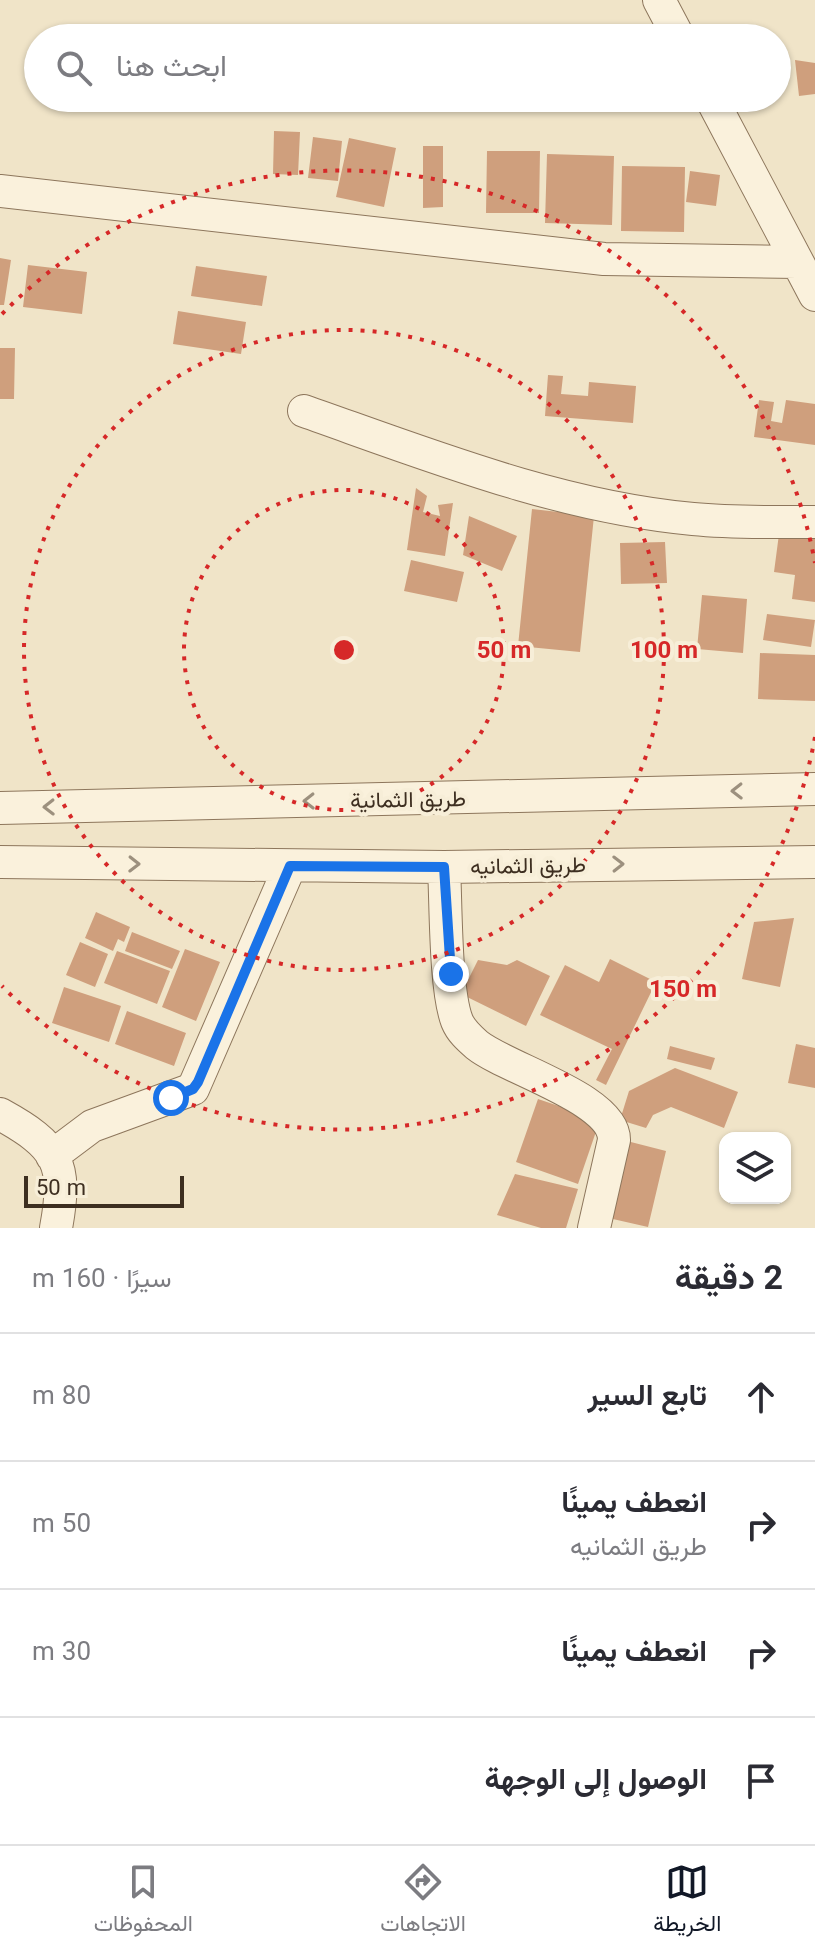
<!DOCTYPE html>
<html lang="ar">
<head>
<meta charset="utf-8">
<style>
	:root { --surface:#fff; --page:#f7f7f7; --text:#2b2b33; --muted:#7c7c81; --line:#e1e1e2; --accent:#111827 }
	body { margin:0; font-family:Georgia,Vazirmatn,serif; background:var(--page); color:var(--text); direction:rtl }
	.controls { position:absolute; right:24px; bottom:24px; display:grid; overflow:hidden; border-radius:16px; box-shadow:0 2px 6px #0004 }
	.controls button { width:72px; height:72px; display:grid; place-items:center; padding:0; border:0; border-bottom:2px solid var(--line); background:var(--surface); color:var(--text); font:40px sans-serif }
	.scale { position:absolute; left:24px; bottom:20px; width:160px; box-sizing:border-box; padding-left:8px; border:4px solid #3d2e20; border-top:0; font-size:22px; line-height:28px; white-space:nowrap; color:#3d2e20; -webkit-text-stroke:6px #f7eed8; paint-order:stroke }
	.stop { position:absolute; width:24px; height:24px; margin:-18px; border:6px solid #1a73e8; border-radius:50%; background:#fff }
	.stop.end { background:#1a73e8; border-color:#fff; box-shadow:0 2px 8px #0008 }
	.list { margin:0; padding:0; list-style:none }
	h2 { display:flex; justify-content:space-between; align-items:center; height:104px; margin:0; padding:0 32px; font-size:34px }
	h2 small { font-size:26px; font-weight:400; color:var(--muted) }
	.list li { display:grid; grid-template-columns:52px 1fr auto; gap:24px; align-items:center; box-sizing:border-box; height:128px; padding:0 32px; border-top:2px solid var(--line) }
	.list b { display:block; font-size:30px; white-space:nowrap }
	.list p { margin:0; font-size:26px; white-space:nowrap; color:var(--muted) }
	.list em { font-size:26px; font-style:normal; color:var(--muted) }
	.icon { flex:none; width:44px; height:44px; fill:none; stroke:currentColor; stroke-width:2; stroke-linecap:round; stroke-linejoin:round }
	.map { position:relative; flex:none; width:815px; height:1228px; overflow:hidden; direction:ltr }
	.search { position:absolute; background:var(--surface); box-shadow:0 2px 6px #0004; left:24px; right:24px; top:24px; height:88px; display:flex; align-items:center; gap:20px; box-sizing:border-box; padding:0 28px; border-radius:44px; color:var(--muted); font-size:30px }
	.sheet { height:616px; background:var(--surface) }
	nav { display:flex; justify-content:space-around; align-items:center; box-sizing:border-box; height:112px; border-top:2px solid var(--line); background:var(--surface); font-size:22px; color:var(--muted) }
	nav a { display:grid; justify-items:center; gap:4px }
	nav .on { color:var(--accent) }
	.map>svg:first-child { display:block }
	.building { fill:#cf9f7d }
	.lines { fill:none; stroke-linecap:round; stroke-linejoin:round }
	.minor-casing { stroke:#8d765c; stroke-width:34 }
	.minor { stroke:#faf1dc; stroke-width:32 }
	.oneway { stroke:#9c907e }
	.route { stroke:#1a73e8; stroke-width:10 }
	.ring { fill:none; stroke:#d62828; stroke-width:4; stroke-dasharray:4 8 }
	.labels { text-anchor:middle; stroke-width:8; stroke-linejoin:round; paint-order:stroke }
	.street-label { font-size:22px; fill:#3d2e20; stroke:#f7eed8 }
	.centre { fill:#d62828; stroke:#f7eed8; stroke-width:4 }
	.ring-label { font-size:24px; text-anchor:middle; font-weight:bold; fill:#d62828; stroke:#f7eed8; stroke-width:8; stroke-linejoin:round; paint-order:stroke }
</style>
</head>
<body>
<div class="map">
<svg width="815" height="1228" viewBox="0 0 815 1228">
	<rect width="100%" height="100%" fill="#f0e4c8"/>
	<path class="building" d="M 795,60 L 815,63 L 815,94 L 799,96 Z
		M 274,131 L 300,132 L 298,175 L 273,174 Z
		M 313,137 L 342,141 L 338,181 L 308,178 Z
		M 349,138 L 396,148 L 384,207 L 336,197 Z
		M 423,146 L 443,146 L 443,207 L 423,208 Z
		M 487,151 L 540,151 L 539,213 L 486,213 Z
		M 547,154 L 614,156 L 612,225 L 545,223 Z
		M 622,166 L 685,167 L 684,232 L 621,231 Z
		M 690,171 L 720,175 L 716,206 L 686,202 Z
		M 0,258 L 11,260 L 4,305 L 0,305 Z
		M 28,265 L 87,272 L 82,314 L 23,307 Z
		M 196,266 L 267,276 L 262,306 L 191,296 Z
		M 178,311 L 246,322 L 241,354 L 173,344 Z
		M 0,348 L 15,348 L 14,399 L 0,399 Z
		M 548,375 L 563,376 L 561,394 L 588,396 L 589,382 L 636,386 L 633,423 L 545,416 Z
		M 759,400 L 774,402 L 771,421 L 782,423 L 786,400 L 815,404 L 815,445 L 754,437 Z
		M 416,488 L 427,496 L 423,512 L 440,516 L 438,505 L 453,503 L 445,556 L 407,550 Z
		M 532,509 L 594,516 L 580,652 L 518,646 Z
		M 469,516 L 517,536 L 502,571 L 463,555 Z
		M 779,534 L 815,539 L 815,602 L 792,599 L 795,575 L 774,572 Z
		M 665,542 L 667,583 L 621,584 L 620,543 Z
		M 411,560 L 464,572 L 457,602 L 404,591 Z
		M 702,595 L 747,599 L 743,653 L 697,649 Z
		M 767,614 L 815,620 L 811,647 L 763,640 Z
		M 760,653 L 815,655 L 815,701 L 758,699 Z
		M 96,912 L 130,927 L 124,942 L 118,939 L 113,951 L 85,938 Z
		M 794,918 L 780,987 L 742,979 L 754,922 Z
		M 132,932 L 180,951 L 172,969 L 125,951 Z
		M 80,942 L 108,954 L 95,987 L 66,975 Z
		M 185,949 L 220,962 L 196,1021 L 162,1007 Z
		M 117,951 L 170,971 L 157,1004 L 104,983 Z
		M 610,959 L 656,982 L 606,1085 L 596,1080 L 612,1049 L 540,1015 L 565,965 L 599,982 Z
		M 478,960 L 507,965 L 517,960 L 550,976 L 526,1026 L 461,994 Z
		M 64,987 L 121,1006 L 109,1042 L 52,1023 Z
		M 127,1011 L 186,1033 L 174,1066 L 115,1044 Z
		M 796,1044 L 815,1048 L 815,1088 L 788,1083 Z
		M 670,1046 L 715,1058 L 711,1070 L 667,1059 Z
		M 675,1068 L 738,1092 L 724,1128 L 671,1107 L 653,1115 L 646,1128 L 620,1120 L 629,1091 Z
		M 538,1099 L 600,1120 L 578,1184 L 516,1162 Z
		M 623,1140 L 666,1151 L 648,1227 L 604,1217 Z
		M 515,1174 L 578,1189 L 566,1228 L 541,1228 L 497,1215 Z"/>
	<g class="lines">
		<g class="minor-casing">
			<path id="minor" d="M 659,0 L 679,38
				M 711,98 L 815,295
				M 0,191 L 604,259 L 797,262
				M 304,411 C 429,455 560,507 693,519 C 733,523 775,522 815,522
				M 0,808 L 815,789
				M 0,862 L 444,867 L 815,862
				M 444,867 C 446,904 445,990 457,1021 C 461,1031 469,1038 477,1045 C 507,1069 615,1099 614,1140 L 594,1228
				M 0,1114 C 58,1146 68,1163 56,1228
				M 52,1156 L 92,1126 L 193,1089 L 290,866"/>
		</g>
		<use href="#minor" class="minor"/>
	</g>
	<defs><path id="oneway-chevron" d="M-2-3.5L2.5 0L-2 3.5" fill="none" stroke-width="1.6" stroke-linecap="round" stroke-linejoin="round" transform="scale(2)"/></defs>
	<g class="oneway">
		<use href="#oneway-chevron" transform="translate(737 791) rotate(179)"/>
		<use href="#oneway-chevron" transform="translate(309 801) rotate(179)"/>
		<use href="#oneway-chevron" transform="translate(49 807) rotate(179)"/>
		<use href="#oneway-chevron" transform="translate(134 864) rotate(1)"/>
		<use href="#oneway-chevron" transform="translate(618 864) rotate(-1)"/>
	</g>
	<g class="lines">
		<path class="route" d="M 171,1098 L 193,1089 L 198,1082 L 290,866 L 444,867 L 451,974"/>
	</g>
	<g class="ring">
		<circle cx="344" cy="650" r="160"/>
		<circle cx="344" cy="650" r="320"/>
		<path d="M815 737A479 479 0 0 1 2 986M2 314A479 479 0 0 1 815 563"/>
	</g>
	<g class="labels">
		<g class="street-label">
			<text transform="translate(408 799) rotate(-1)" y="8">طريق الثمانية</text>
			<text transform="translate(528 865) rotate(-1)" y="8">طريق الثمانيه</text>
		</g>
	</g>
	<circle cx="344" cy="650" r="12" class="centre"/>
	<g class="ring-label">
		<text x="504" y="658">50 m</text>
		<text x="664" y="658">100 m</text>
		<text x="683" y="997">150 m</text>
	</g>
</svg>
<div class="controls">
<button><svg class="icon" aria-label="layers" viewBox="0 0 24 24"><path d="M12 4l9 5-9 5-9-5zM3 14l9 5 9-5"/></svg></button>
</div>
<div class="scale">50 m</div>
<div class="stop" style="left:171px;top:1098px"></div>
<div class="stop end" style="left:451px;top:974px"></div>
<div class="search"><svg class="icon" aria-label="search" viewBox="0 0 24 24"><circle cx="10" cy="10" r="6"/><path d="M15 15l6 6"/></svg>ابحث هنا</div>
</div>
<section class="sheet">
<h2>2 دقيقة<small>سيرًا · 160 m</small></h2>
<ul class="list">
<li><svg class="icon" aria-label="ahead" viewBox="0 0 24 24"><path d="M12 20V5M6 11l6-6 6 6"/></svg><div><b>تابع السير</b></div><em>80 m</em></li>
<li><svg class="icon" aria-label="right" viewBox="0 0 24 24"><path d="M7 20v-9h11M14 6l5 5-5 5"/></svg><div><b>انعطف يمينًا</b><p>طريق الثمانيه</p></div><em>50 m</em></li>
<li><svg class="icon" aria-label="right" viewBox="0 0 24 24"><path d="M7 20v-9h11M14 6l5 5-5 5"/></svg><div><b>انعطف يمينًا</b></div><em>30 m</em></li>
<li><svg class="icon" aria-label="arrive" viewBox="0 0 24 24"><path d="M6 21V4h12l-3 4 3 4H6"/></svg><div><b>الوصول إلى الوجهة</b></div></li>
</ul>
</section>
<nav>
<a class="on"><svg class="icon" aria-label="map" viewBox="0 0 24 24"><path d="M3 6l6-2 6 2 6-2v14l-6 2-6-2-6 2zM9 4v14M15 6v14"/></svg>الخريطة</a>
<a><svg class="icon" aria-label="directions" viewBox="0 0 24 24"><path d="M12 3l9 9-9 9-9-9zM9 14v-3h6M13 9l2 2-2 2"/></svg>الاتجاهات</a>
<a><svg class="icon" aria-label="saved" viewBox="0 0 24 24"><path d="M7 4h10v16l-5-4-5 4z"/></svg>المحفوظات</a>
</nav>
</body>
</html>
